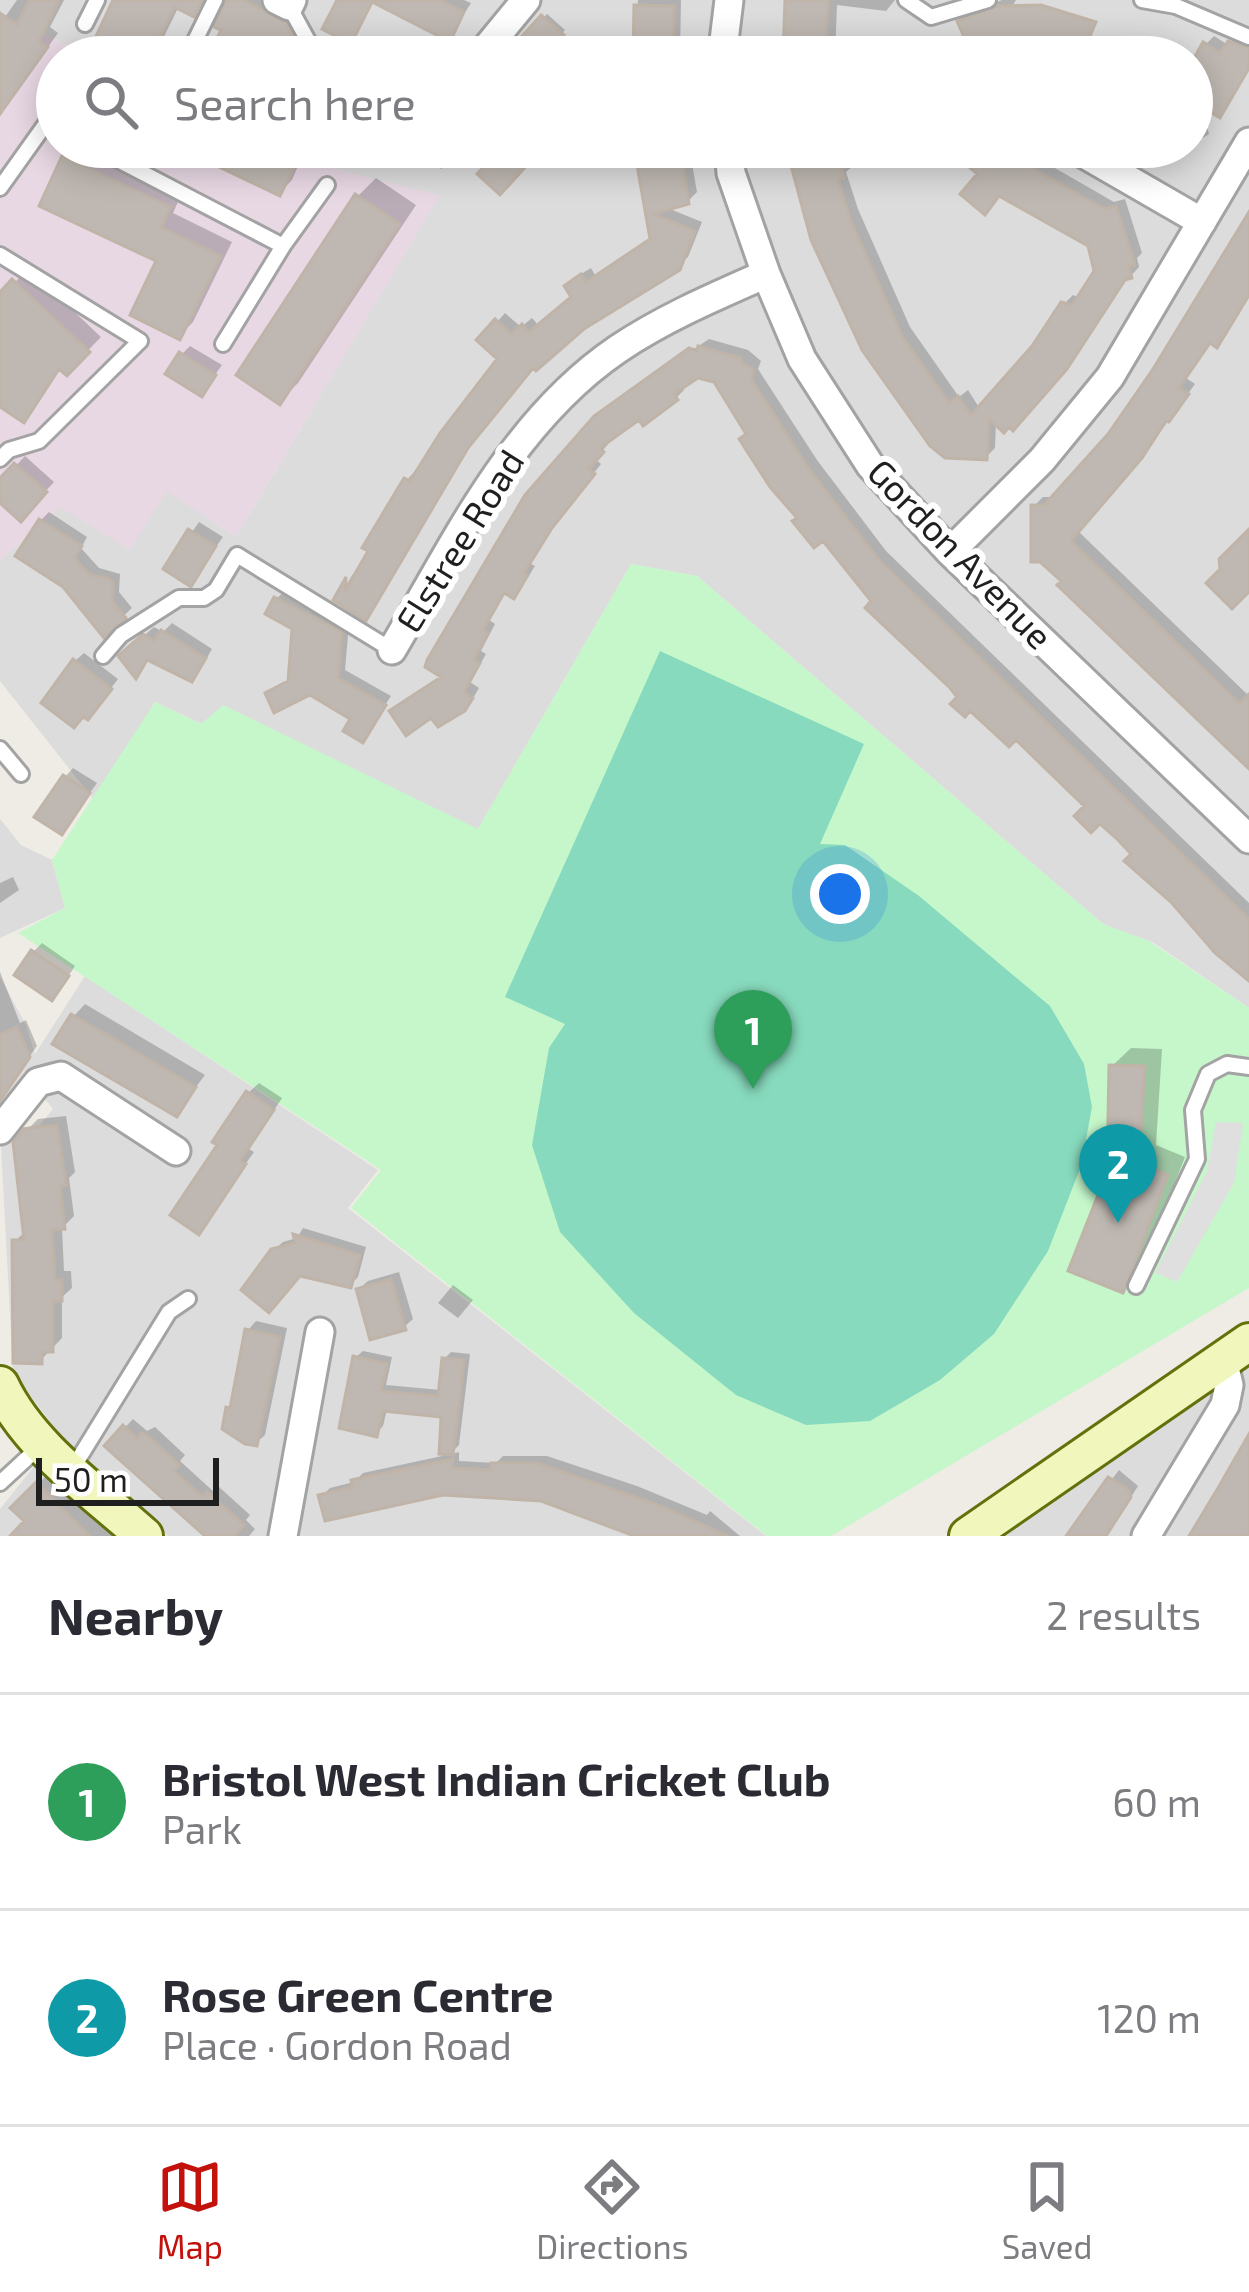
<!DOCTYPE html>
<html lang="en">
<head>
<meta charset="utf-8">
<style>
	:root { --surface:#fff; --page:#f2f2f3; --text:#2b2b33; --muted:#7c7c81; --line:#e1e1e2; --accent:#c3110b }
	body { margin:0; font-family:"Exo 2",sans-serif; background:var(--page); color:var(--text) }
	.scale { position:absolute; left:36px; bottom:30px; width:183px; box-sizing:border-box; padding-left:12px; border:6px solid #1f1f1f; border-top:0; font-size:33px; line-height:42px; white-space:nowrap; color:#1f1f1f; -webkit-text-stroke:9px #fff; paint-order:stroke }
	.you { position:absolute; left:840px; top:894px; width:42px; height:42px; margin:-30px; border:9px solid #fff; border-radius:50%; background:#1a73e8; box-shadow:0 0 0 18px #1a73e833 }
	.badge { display:grid; place-items:center; width:78px; height:78px; border-radius:50%; background:var(--accent); color:#fff; font-size:39px; font-weight:700 }
	.pin { position:absolute; translate:-50% -99px; filter:drop-shadow(0 3px 6px #0008) }
	.pin::after { content:''; position:absolute; top:63px; width:42px; height:36px; background:inherit; clip-path:polygon(0 0,100% 0,50% 100%) }
	.list { margin:0; padding:0; list-style:none }
	h2 { display:flex; justify-content:space-between; align-items:center; height:156px; margin:0; padding:0 48px; font-size:51px }
	h2 small { font-size:39px; font-weight:400; color:var(--muted) }
	.list li { display:grid; grid-template-columns:78px 1fr auto; gap:36px; align-items:center; box-sizing:border-box; height:216px; padding:0 48px; border-top:3px solid var(--line) }
	.list b { display:block; font-size:45px; white-space:nowrap }
	.list p { margin:0; font-size:39px; white-space:nowrap; color:var(--muted) }
	.list em { font-size:39px; font-style:normal; color:var(--muted) }
	.icon { flex:none; width:66px; height:66px; fill:none; stroke:currentColor; stroke-width:2; stroke-linecap:round; stroke-linejoin:round }
	.map { position:relative; flex:none; width:1249px; height:1536px; overflow:hidden }
	.search { position:absolute; background:var(--surface); box-shadow:0 6px 30px #0003; left:36px; right:36px; top:36px; height:132px; display:flex; align-items:center; gap:30px; box-sizing:border-box; padding:0 42px; border-radius:66px; color:var(--muted); font-size:45px }
	.sheet { height:588px; background:var(--surface) }
	nav { display:flex; justify-content:space-around; align-items:center; box-sizing:border-box; height:168px; border-top:3px solid var(--line); background:var(--surface); font-size:33px; color:var(--muted) }
	nav a { display:grid; justify-items:center; gap:6px }
	nav .on { color:var(--accent) }
	.map>svg:first-child { display:block }
	.residential { fill:#dddcdc }
	.industrial { fill:#e8d8e4 }
	.park { fill:#c5f7cb }
	.pitch { fill:#87dabd }
	.parking { fill:#dfdfdf }
	.shadow { fill:#0003 }
	.building { fill:#bfb8b2; stroke:#c0b4a8; stroke-width:3 }
	.lines { fill:none; stroke-linecap:round; stroke-linejoin:round }
	.lane-casing { stroke:#a3a3a3; stroke-width:20 }
	.street-casing { stroke:#a3a3a3; stroke-width:33 }
	.secondary-casing { stroke:#62710b; stroke-width:42 }
	.lane { stroke:#fff; stroke-width:14 }
	.street { stroke:#fff; stroke-width:27 }
	.secondary { stroke:#f1f6bc; stroke-width:36 }
	.labels { text-anchor:middle; stroke-width:12; stroke-linejoin:round; paint-order:stroke }
	.street-label { font-size:36px; fill:#1f1f1f; stroke:#fff }
</style>
</head>
<body>
<div class="map">
<svg width="1249" height="1536" viewBox="0 0 1249 1536">
	<rect width="100%" height="100%" fill="#efece5"/>
	<path class="residential" d="M 0,0 L 1249,0 L 1249,1008 L 1154,943 L 1103,924 L 697,576 L 631,564 L 478,829 L 202,724 L 155,702 L 94,800 L 0,681 L 0,560 L 60,506 L 167,490 L 236,537 L 439,196 L 328,168 L 283,147 L 1192,147 L 1192,57 L 92,57 L 0,14 Z
		M 0,819 L 21,845 L 52,860 L 65,908 L 0,938 Z
		M 85,976 L 378,1170 L 348,1208 L 766,1536 L 168,1536 L 77,1457 L 13,1373 L 1,1145 L 13,1128 L 40,1125 L 53,1109 L 24,1072 L 0,1107 L 0,977 L 26,1025 L 35,1054 Z
		M 1249,1366 L 1249,1536 L 1006,1536 L 1058,1493 Z
		M 36,1464 L 113,1536 L 0,1536 L 0,1509 Z"/>
	<path class="industrial" d="M 0,14 L 92,57 L 57,57 L 57,147 L 283,147 L 328,168 L 440,195 L 236,537 L 167,491 L 130,550 L 60,507 L 0,560 Z"/>
	<path class="park" d="M 631,564 L 697,576 L 1103,924 L 1149,941 L 1249,1008 L 1249,1288 L 831,1536 L 767,1536 L 351,1208 L 381,1170 L 18,933 L 65,908 L 52,860 L 155,702 L 201,724 L 223,705 L 478,829 Z"/>
	<path class="pitch" d="M 660,651 L 864,744 L 820,844 L 845,845 L 919,896 L 1050,1006 L 1084,1064 L 1092,1107 L 1081,1166 L 1048,1251 L 994,1334 L 940,1380 L 870,1421 L 806,1425 L 736,1395 L 634,1313 L 560,1232 L 532,1145 L 549,1048 L 565,1024 L 505,997 Z"/>
	<path class="parking" d="M 1216,1122 L 1243,1123 L 1234,1183 L 1177,1282 L 1155,1273 L 1207,1171 Z"/>
	<path class="shadow" d="M 17,0 L 64,0 L 50,27 L 58,33 L 0,114 L 0,24 Z
		M 117,0 L 207,0 L 193,13 L 179,6 L 154,57 L 112,57 Z
		M 229,0 L 279,0 L 303,21 L 292,44 L 279,56 L 211,57 L 225,29 Z
		M 374,0 L 464,0 L 471,3 L 449,38 Z
		M 638,0 L 681,0 L 680,57 L 635,57 Z
		M 788,0 L 895,0 L 886,11 L 837,5 L 835,57 L 786,57 Z
		M 1002,0 L 1016,0 L 1011,8 L 1085,54 L 1084,57 L 963,57 L 971,45 L 961,22 L 969,13 Z
		M 547,14 L 565,30 L 540,57 L 524,57 L 515,48 Z
		M 1239,34 L 1249,41 L 1249,69 L 1219,114 L 1200,103 L 1209,134 L 1192,145 L 1192,88 L 1206,44 L 1214,36 L 1228,45 Z
		M 75,147 L 85,147 L 182,193 L 173,213 L 232,242 L 193,322 L 179,336 L 160,259 L 65,157 Z
		M 184,147 L 306,147 L 292,180 L 280,192 Z
		M 416,147 L 462,147 L 441,169 Z
		M 636,147 L 689,147 L 697,192 L 688,201 L 665,207 L 702,222 L 688,257 L 582,326 L 534,364 L 477,436 L 365,617 L 337,599 L 353,574 L 352,585 L 407,480 L 415,471 L 419,473 L 502,358 L 481,340 L 505,313 L 521,327 L 532,318 L 539,326 L 574,296 L 568,286 L 576,277 L 591,268 L 595,275 L 653,237 Z
		M 788,147 L 839,147 L 841,152 L 847,151 L 852,167 L 846,172 L 858,209 L 910,327 L 959,397 L 968,390 L 980,409 L 1035,347 L 1064,304 L 1073,295 L 1080,298 L 1097,271 L 1091,244 L 982,173 L 958,147 L 1013,147 L 1029,161 L 1034,156 L 1114,202 L 1125,199 L 1142,253 L 1137,258 L 1139,267 L 996,421 L 995,448 L 986,457 L 946,455 Z
		M 1146,147 L 1184,147 L 1160,154 Z
		M 376,178 L 416,205 L 298,383 L 280,401 L 358,196 Z
		M 1249,216 L 1249,296 L 1226,335 L 1217,344 L 1212,341 L 1186,378 L 1195,384 L 1150,446 L 1078,531 L 1249,696 L 1249,765 L 1065,581 L 1034,506 L 1043,497 L 1056,497 L 1110,436 L 1156,371 Z
		M 28,268 L 101,337 L 67,372 L 61,367 L 24,419 L 0,404 L 0,299 Z
		M 709,339 L 748,350 L 761,361 L 758,369 L 817,460 L 886,551 L 1249,903 L 1249,971 L 1016,736 L 961,697 L 875,601 L 824,537 L 800,518 L 716,379 L 697,374 L 681,385 L 684,390 L 676,398 L 639,416 L 607,439 L 610,442 L 595,459 L 601,464 L 560,516 L 531,564 L 535,566 L 522,587 L 514,595 L 506,591 L 489,620 L 495,624 L 481,651 L 486,654 L 470,682 L 479,688 L 473,698 L 432,714 L 402,703 L 444,675 L 606,407 Z
		M 190,346 L 222,365 L 202,393 L 182,354 Z
		M 25,456 L 54,482 L 21,518 L 0,499 L 0,483 Z
		M 49,512 L 87,537 L 81,548 L 99,568 L 120,574 L 119,592 L 132,608 L 104,634 L 41,520 Z
		M 199,522 L 223,537 L 190,583 L 167,568 Z
		M 285,591 L 349,624 L 345,670 L 391,696 L 363,739 L 354,718 L 310,692 L 268,693 L 291,678 L 295,627 L 276,599 Z
		M 172,623 L 212,649 L 200,670 L 192,679 L 150,657 L 136,674 L 130,648 L 154,627 L 163,632 Z
		M 84,653 L 118,679 L 96,708 L 75,661 Z
		M 73,768 L 97,783 L 62,832 L 65,777 Z
		M 13,877 L 19,890 L 0,903 L 0,883 Z
		M 42,943 L 75,966 L 60,989 L 33,952 Z
		M 0,972 L 20,1023 L 26,1020 L 37,1046 L 0,1097 Z
		M 85,1004 L 205,1075 L 176,1113 L 74,1016 Z
		M 1131,1048 L 1162,1049 L 1156,1145 L 1185,1157 L 1140,1272 L 1122,1290 L 1110,1172 L 1112,1066 Z
		M 259,1083 L 282,1098 L 249,1149 L 254,1152 L 198,1231 L 221,1144 L 248,1093 Z
		M 66,1116 L 75,1172 L 69,1178 L 74,1216 L 62,1228 L 64,1271 L 71,1271 L 72,1288 L 62,1297 L 62,1338 L 40,1361 L 15,1241 L 26,1231 L 26,1131 L 38,1119 Z
		M 303,1228 L 366,1247 L 358,1277 L 350,1285 L 300,1273 L 273,1251 L 283,1242 L 297,1238 Z
		M 399,1272 L 413,1319 L 404,1327 L 359,1289 L 368,1281 Z
		M 453,1285 L 473,1300 L 458,1318 L 438,1303 Z
		M 256,1321 L 287,1328 L 265,1435 L 256,1443 L 229,1409 L 234,1404 L 248,1330 Z
		M 363,1351 L 392,1357 L 386,1385 L 441,1390 L 444,1359 L 451,1352 L 470,1354 L 459,1445 L 449,1455 L 459,1452 L 459,1461 L 496,1463 L 503,1456 L 547,1456 L 637,1486 L 707,1515 L 710,1511 L 740,1536 L 643,1536 L 542,1498 L 443,1492 L 322,1496 L 330,1488 L 354,1482 L 363,1473 L 442,1456 L 444,1414 L 387,1409 L 383,1426 L 376,1433 L 356,1357 Z
		M 133,1419 L 147,1431 L 155,1427 L 185,1455 L 180,1461 L 213,1491 L 218,1486 L 250,1515 L 246,1520 L 255,1529 L 249,1536 L 209,1536 L 108,1445 Z
		M 1119,1470 L 1138,1486 L 1107,1536 L 1069,1536 Z
		M 50,1472 L 116,1536 L 31,1536 L 28,1521 L 15,1508 Z"/>
	<path class="building" d="M 29,0 L 59,0 L 39,41 L 48,47 L 0,114 L 0,13 L 17,25 Z
		M 113,0 L 202,0 L 194,17 L 174,7 L 150,57 L 105,57 L 90,49 Z
		M 226,0 L 243,0 L 286,23 L 292,35 L 281,57 L 208,57 L 221,30 L 214,27 Z
		M 337,0 L 440,0 L 464,12 L 450,42 L 372,2 L 351,44 L 322,29 Z
		M 785,0 L 828,0 L 826,44 L 816,44 L 816,57 L 783,57 Z
		M 634,5 L 674,6 L 673,57 L 633,57 Z
		M 1041,5 L 1096,22 L 1081,57 L 960,57 L 967,44 L 957,21 L 997,6 Z
		M 541,15 L 564,35 L 544,57 L 503,57 Z
		M 1228,41 L 1249,48 L 1249,68 L 1220,118 L 1192,101 L 1192,62 L 1203,42 L 1220,53 Z
		M 177,147 L 278,147 L 299,157 L 280,196 Z
		M 502,147 L 530,147 L 521,157 L 528,164 L 500,195 L 477,174 Z
		M 648,147 L 680,147 L 689,204 L 653,214 L 695,231 L 680,270 L 584,329 L 536,371 L 533,368 L 468,448 L 366,621 L 333,600 L 346,577 L 345,591 L 368,551 L 362,548 L 404,478 L 410,481 L 440,433 L 497,359 L 476,340 L 495,319 L 511,334 L 522,324 L 529,332 L 571,297 L 564,286 L 581,274 L 586,282 L 650,239 L 637,165 L 650,163 Z
		M 786,147 L 836,147 L 844,178 L 838,180 L 850,219 L 902,336 L 949,403 L 958,396 L 971,415 L 1032,346 L 1061,302 L 1072,305 L 1094,271 L 1088,246 L 999,196 L 985,215 L 960,194 L 977,174 L 960,159 L 971,147 L 995,147 L 1019,168 L 1023,163 L 1104,209 L 1116,206 L 1135,265 L 1129,266 L 1132,278 L 1125,280 L 1067,369 L 1013,431 L 1009,427 L 1004,433 L 989,419 L 987,460 L 945,458 L 930,446 L 862,350 L 811,240 Z
		M 62,156 L 171,207 L 161,227 L 221,256 L 180,340 L 130,315 L 156,261 L 39,206 Z
		M 355,194 L 400,224 L 280,405 L 236,375 Z
		M 1249,212 L 1249,295 L 1217,348 L 1210,343 L 1179,388 L 1189,394 L 1169,422 L 1166,421 L 1142,458 L 1071,541 L 1239,703 L 1249,694 L 1249,769 L 1057,585 L 1061,581 L 1040,562 L 1031,562 L 1031,505 L 1044,505 L 1108,434 L 1153,369 Z
		M 12,279 L 90,352 L 67,376 L 59,369 L 24,423 L 0,407 L 0,292 Z
		M 698,346 L 741,358 L 741,362 L 754,370 L 751,379 L 809,469 L 878,559 L 1249,919 L 1249,981 L 1215,953 L 1171,902 L 1124,861 L 1131,854 L 1117,839 L 1100,824 L 1091,833 L 1074,816 L 1084,806 L 1016,740 L 1009,747 L 970,711 L 965,717 L 950,704 L 957,697 L 950,688 L 865,608 L 871,601 L 823,541 L 814,548 L 792,521 L 797,518 L 770,487 L 739,439 L 746,434 L 714,382 L 698,378 L 674,394 L 678,400 L 643,426 L 639,420 L 600,448 L 604,452 L 589,469 L 595,474 L 552,528 L 524,573 L 528,575 L 514,599 L 504,593 L 483,630 L 488,633 L 474,660 L 480,663 L 464,692 L 473,698 L 465,711 L 438,727 L 431,718 L 406,736 L 389,711 L 441,677 L 425,667 L 427,660 L 525,495 L 594,416 L 689,348 L 697,351 Z
		M 179,352 L 216,375 L 202,397 L 165,374 Z
		M 14,463 L 47,492 L 21,522 L 0,503 L 0,478 Z
		M 39,519 L 82,546 L 74,558 L 90,575 L 108,578 L 113,583 L 112,601 L 126,618 L 104,638 L 63,587 L 15,556 Z
		M 188,529 L 216,546 L 191,587 L 163,569 Z
		M 1249,529 L 1249,592 L 1232,609 L 1206,583 L 1220,569 L 1219,559 Z
		M 274,597 L 342,632 L 338,678 L 386,705 L 363,743 L 343,731 L 350,719 L 310,695 L 274,713 L 265,693 L 288,681 L 292,629 L 265,614 Z
		M 161,630 L 206,658 L 192,682 L 147,660 L 136,679 L 118,656 L 143,634 L 154,641 Z
		M 73,659 L 112,689 L 88,720 L 83,717 L 74,728 L 41,703 Z
		M 63,775 L 90,793 L 62,835 L 34,817 Z
		M 31,950 L 69,976 L 52,1001 L 14,975 Z
		M 71,1014 L 196,1087 L 177,1117 L 52,1044 Z
		M 17,1027 L 30,1057 L 0,1101 L 0,1034 Z
		M 1109,1065 L 1145,1066 L 1139,1163 L 1168,1175 L 1123,1293 L 1068,1271 L 1107,1172 Z
		M 246,1091 L 274,1110 L 240,1161 L 246,1164 L 199,1235 L 170,1215 L 217,1145 L 212,1142 Z
		M 57,1125 L 66,1185 L 60,1186 L 65,1229 L 52,1230 L 55,1280 L 62,1280 L 62,1301 L 53,1301 L 53,1352 L 42,1352 L 42,1364 L 13,1363 L 12,1240 L 24,1240 L 13,1142 L 24,1129 Z
		M 293,1234 L 360,1255 L 351,1288 L 300,1276 L 269,1313 L 241,1290 L 271,1249 L 295,1243 Z
		M 391,1279 L 406,1330 L 370,1340 L 356,1289 Z
		M 245,1329 L 280,1337 L 257,1446 L 245,1444 L 222,1429 L 226,1407 L 230,1408 Z
		M 353,1356 L 387,1364 L 381,1391 L 438,1396 L 442,1358 L 464,1360 L 453,1455 L 439,1454 L 441,1417 L 383,1411 L 377,1437 L 339,1428 Z
		M 123,1425 L 137,1438 L 141,1433 L 147,1435 L 179,1465 L 174,1471 L 203,1497 L 207,1492 L 244,1525 L 235,1536 L 205,1536 L 104,1446 Z
		M 1249,1434 L 1249,1536 L 1189,1536 L 1218,1488 Z
		M 453,1459 L 452,1468 L 491,1470 L 491,1463 L 537,1463 L 658,1505 L 728,1536 L 634,1536 L 541,1501 L 443,1495 L 325,1521 L 318,1495 L 352,1487 L 351,1480 Z
		M 1108,1477 L 1127,1488 L 1131,1497 L 1106,1536 L 1066,1536 Z
		M 36,1482 L 90,1536 L 10,1536 L 24,1521 L 10,1508 Z"/>
	<g class="lines">
		<g class="lane-casing">
			<path id="lane" d="M 906,0 L 931,17 L 988,0
				M 1142,0 L 1176,6 L 1249,37
				M 289,6 L 317,57
				M 85,24 L 97,0
				M 187,57 L 215,0
				M 93,147 L 283,246
				M 0,188 L 57,108
				M 0,255 L 140,341 L 39,441 L 9,450 L 0,459
				M 223,344 L 283,246 L 327,185
				M 103,656 L 121,635 L 179,598 L 204,598 L 216,590 L 237,555 L 392,650
				M 0,749 L 21,774
				M 1136,1286 L 1197,1159 L 1193,1110 L 1208,1074 L 1227,1064 L 1249,1067
				M 71,1471 L 169,1312 L 188,1299
				M 0,1483 L 39,1447"/>
		</g>
		<g class="street-casing">
			<path id="street" d="M 277,0 L 289,6 L 292,0
				M 479,57 L 526,0
				M 722,57 L 729,0
				M 729,147 L 731,173 L 766,274 L 802,359 L 870,465 L 950,552 L 1249,839
				M 1072,147 L 1202,222
				M 950,552 L 1042,460 L 1110,377 L 1249,142
				M 392,650 C 455,543 512,421 618,349 C 664,318 716,296 766,274
				M 0,1130 L 38,1082 L 61,1076 L 176,1151
				M 283,1536 L 320,1332
				M 1146,1536 L 1225,1405 L 1229,1385 L 1223,1360"/>
		</g>
		<g class="secondary-casing">
			<path id="secondary" d="M 0,1385 C 29,1447 94,1491 144,1536
				M 968,1536 L 1249,1342"/>
		</g>
		<use href="#lane" class="lane"/>
		<use href="#street" class="street"/>
		<use href="#secondary" class="secondary"/>
	</g>
	<g class="labels">
		<g class="street-label">
			<text transform="translate(460 541) rotate(-58)" y="13">Elstree Road</text>
			<text transform="translate(960 554) rotate(46)" y="13">Gordon Avenue</text>
		</g>
	</g>
</svg>
<div class="scale">50 m</div>
<div class="you"></div>
<div class="pin badge" style="left:753px;top:1089px;background:#2e9e5b">1</div>
<div class="pin badge" style="left:1118px;top:1223px;background:#0f9aa8">2</div>
<div class="search"><svg class="icon" aria-label="search" viewBox="0 0 24 24"><circle cx="10" cy="10" r="6"/><path d="M15 15l6 6"/></svg>Search here</div>
</div>
<section class="sheet">
<h2>Nearby<small>2 results</small></h2>
<ul class="list">
<li><span class="badge" style="background:#2e9e5b">1</span><div><b>Bristol West Indian Cricket Club</b><p>Park</p></div><em>60 m</em></li>
<li><span class="badge" style="background:#0f9aa8">2</span><div><b>Rose Green Centre</b><p>Place · Gordon Road</p></div><em>120 m</em></li>
</ul>
</section>
<nav>
<a class="on"><svg class="icon" aria-label="map" viewBox="0 0 24 24"><path d="M3 6l6-2 6 2 6-2v14l-6 2-6-2-6 2zM9 4v14M15 6v14"/></svg>Map</a>
<a><svg class="icon" aria-label="directions" viewBox="0 0 24 24"><path d="M12 3l9 9-9 9-9-9zM9 14v-3h6M13 9l2 2-2 2"/></svg>Directions</a>
<a><svg class="icon" aria-label="saved" viewBox="0 0 24 24"><path d="M7 4h10v16l-5-4-5 4z"/></svg>Saved</a>
</nav>
</body>
</html>
